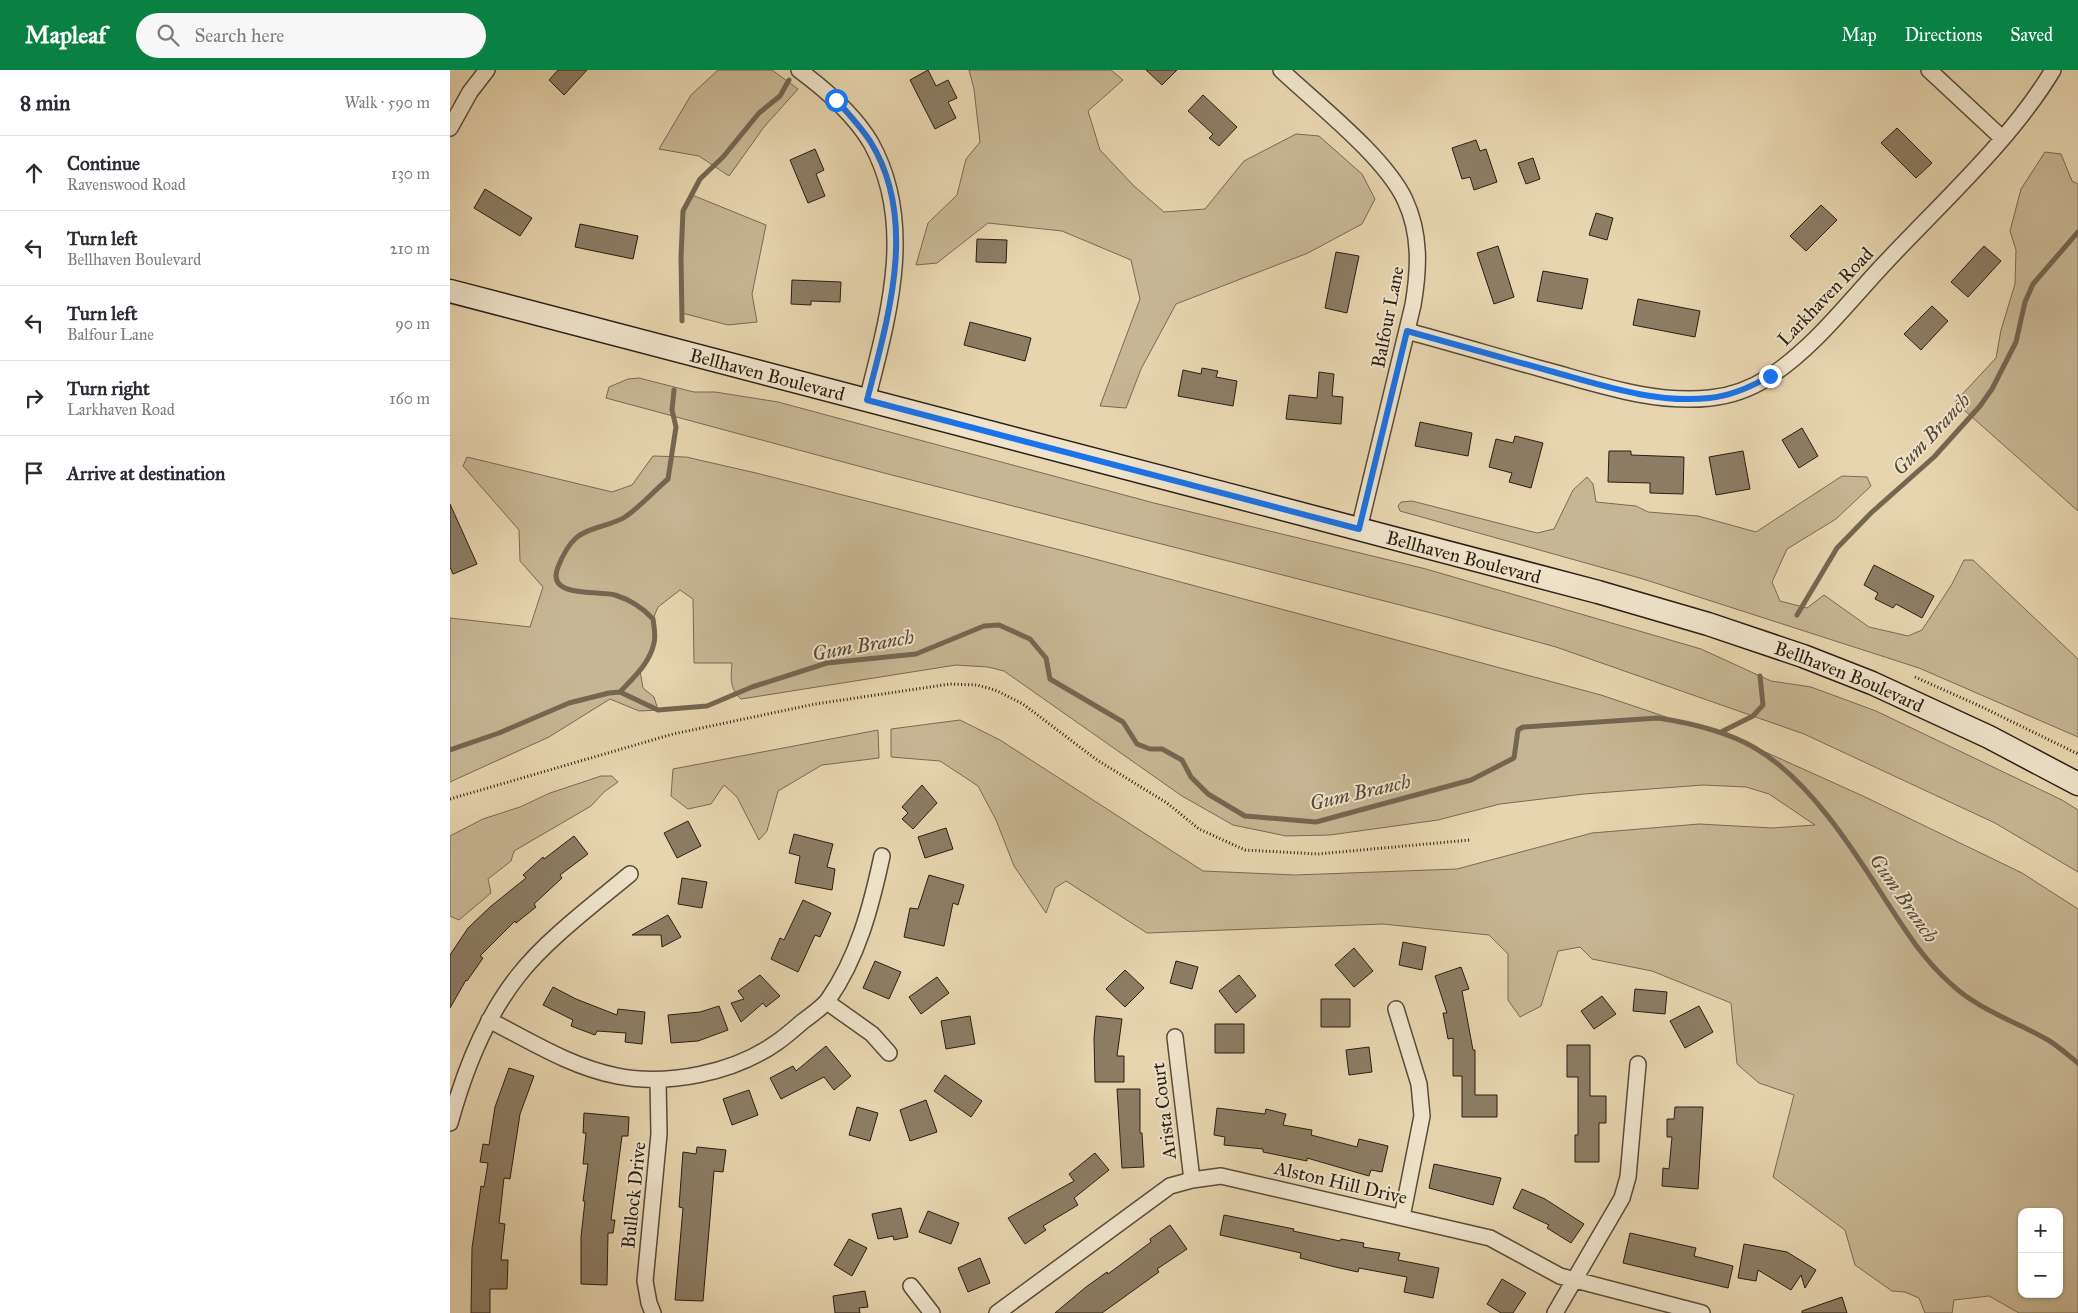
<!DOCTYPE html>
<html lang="en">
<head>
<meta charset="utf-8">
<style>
	:root { --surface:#fff; --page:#f7f7f7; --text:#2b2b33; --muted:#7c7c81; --line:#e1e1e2; --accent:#0b8043 }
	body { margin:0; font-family:"IM FELL Great Primer",serif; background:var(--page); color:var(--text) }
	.controls { position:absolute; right:15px; bottom:15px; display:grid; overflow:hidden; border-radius:10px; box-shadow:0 1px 4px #0004 }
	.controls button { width:45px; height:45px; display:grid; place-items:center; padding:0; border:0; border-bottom:1px solid var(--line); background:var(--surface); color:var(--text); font:25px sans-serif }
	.stop { position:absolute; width:15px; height:15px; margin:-11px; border:4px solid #1a73e8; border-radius:50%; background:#fff }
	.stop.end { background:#1a73e8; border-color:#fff; box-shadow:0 1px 5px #0008 }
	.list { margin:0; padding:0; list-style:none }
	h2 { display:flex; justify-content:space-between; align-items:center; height:65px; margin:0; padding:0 20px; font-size:21px }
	h2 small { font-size:16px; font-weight:400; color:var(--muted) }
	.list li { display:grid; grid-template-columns:32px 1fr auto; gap:15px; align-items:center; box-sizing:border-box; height:75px; padding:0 20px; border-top:1px solid var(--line) }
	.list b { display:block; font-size:19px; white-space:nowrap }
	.list p { margin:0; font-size:16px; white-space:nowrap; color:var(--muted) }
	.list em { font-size:16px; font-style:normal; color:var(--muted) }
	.icon { flex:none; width:28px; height:28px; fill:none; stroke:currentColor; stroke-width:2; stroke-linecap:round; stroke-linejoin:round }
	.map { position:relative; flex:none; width:1628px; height:1243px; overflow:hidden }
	header { display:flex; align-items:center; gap:30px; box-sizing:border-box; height:70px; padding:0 25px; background:var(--accent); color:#fff }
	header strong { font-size:24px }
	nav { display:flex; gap:28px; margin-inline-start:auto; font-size:18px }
	.search { width:350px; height:45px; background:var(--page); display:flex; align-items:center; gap:12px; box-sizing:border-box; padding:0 18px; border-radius:28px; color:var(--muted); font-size:19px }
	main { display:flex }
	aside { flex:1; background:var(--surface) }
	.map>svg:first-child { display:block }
	.green { fill:#c7b694; stroke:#786a54; fill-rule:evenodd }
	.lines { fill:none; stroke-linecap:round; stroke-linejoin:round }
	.stream { stroke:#756651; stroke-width:5 }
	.building { fill:#8c7d64; stroke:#2a1d13 }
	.street-casing { stroke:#594b3a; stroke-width:18 }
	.secondary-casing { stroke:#2a1d13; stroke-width:25 }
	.path { stroke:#2a1d13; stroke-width:3; stroke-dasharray:1 2.5; stroke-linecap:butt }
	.street { stroke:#efe4cb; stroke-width:15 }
	.secondary { stroke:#efe4cb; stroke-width:22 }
	.route { stroke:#1a73e8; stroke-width:6 }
	.labels { text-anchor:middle; stroke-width:4; stroke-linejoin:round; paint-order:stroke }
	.street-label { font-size:19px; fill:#2a1d13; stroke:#efe4cb }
	.water-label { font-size:20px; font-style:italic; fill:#564737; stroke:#efe4cb }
</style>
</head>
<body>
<header>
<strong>Mapleaf</strong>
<div class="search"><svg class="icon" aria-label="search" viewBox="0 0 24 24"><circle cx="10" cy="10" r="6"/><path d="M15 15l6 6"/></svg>Search here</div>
<nav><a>Map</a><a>Directions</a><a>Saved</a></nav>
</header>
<main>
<aside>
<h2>8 min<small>Walk · 590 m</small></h2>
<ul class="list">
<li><svg class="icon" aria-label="ahead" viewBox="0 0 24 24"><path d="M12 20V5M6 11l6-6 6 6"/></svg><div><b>Continue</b><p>Ravenswood Road</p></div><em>130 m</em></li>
<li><svg class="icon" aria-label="left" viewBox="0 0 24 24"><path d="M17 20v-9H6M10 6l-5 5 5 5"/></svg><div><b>Turn left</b><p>Bellhaven Boulevard</p></div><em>210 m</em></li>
<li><svg class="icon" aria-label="left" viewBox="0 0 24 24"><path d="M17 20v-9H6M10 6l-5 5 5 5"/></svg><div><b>Turn left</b><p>Balfour Lane</p></div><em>90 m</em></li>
<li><svg class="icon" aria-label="right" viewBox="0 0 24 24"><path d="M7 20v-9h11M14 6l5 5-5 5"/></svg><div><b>Turn right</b><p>Larkhaven Road</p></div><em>160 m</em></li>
<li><svg class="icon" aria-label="arrive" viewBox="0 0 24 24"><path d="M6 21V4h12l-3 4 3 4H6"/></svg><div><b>Arrive at destination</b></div></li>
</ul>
</aside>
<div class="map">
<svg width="1628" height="1243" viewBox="0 0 1628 1243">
	<rect width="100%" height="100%" fill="#e7d5af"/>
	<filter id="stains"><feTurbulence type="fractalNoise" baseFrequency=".004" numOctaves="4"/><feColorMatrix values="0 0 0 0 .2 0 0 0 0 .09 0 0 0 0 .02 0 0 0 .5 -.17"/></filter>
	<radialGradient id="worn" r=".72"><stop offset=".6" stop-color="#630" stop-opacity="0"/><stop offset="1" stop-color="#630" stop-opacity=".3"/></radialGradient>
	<path class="green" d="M 268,0 L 322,0 L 348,19 L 314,57 L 279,106 L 249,86 L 209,79 L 241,25 Z
		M 519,0 L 661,0 L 673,10 L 638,41 L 650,80 L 684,116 L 714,142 L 755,139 L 794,91 L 846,64 L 869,66 L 912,104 L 925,129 L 912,154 L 858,183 L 726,234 L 691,299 L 676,338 L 650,336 L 690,229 L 681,190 L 612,161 L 538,153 L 487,193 L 466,195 L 478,153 L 507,125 L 516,89 L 530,72 L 524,19 Z
		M 1595,82 L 1611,84 L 1622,111 L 1628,114 L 1628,441 L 1505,332 L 1546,288 L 1551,260 L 1565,214 L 1566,180 L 1560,161 L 1571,119 Z
		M 242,125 L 316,155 L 302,224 L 307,252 L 278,255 L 232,243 L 233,141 Z
		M 189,308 L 244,322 L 265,322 L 328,332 L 704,433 L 976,499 L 1251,579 L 1321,611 L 1361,617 L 1426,641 L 1612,730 L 1628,740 L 1628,802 L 1545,753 L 1354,664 L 1106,577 L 993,546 L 434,403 L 156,328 L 159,317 L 178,309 Z
		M 203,386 L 236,387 L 306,403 L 630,485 L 1151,625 L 1228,651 L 1271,662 L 1413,726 L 1572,803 L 1628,839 L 1628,1243 L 1569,1243 L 1539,1226 L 1504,1230 L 1502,1243 L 1475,1243 L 1469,1228 L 1455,1222 L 1442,1221 L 1405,1195 L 1395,1160 L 1323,1107 L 1344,1025 L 1309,1013 L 1287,994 L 1281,933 L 1202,901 L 1142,889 L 1130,877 L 1108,881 L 1091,936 L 1070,947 L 1058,930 L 1058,884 L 1039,865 L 933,854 L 697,863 L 616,811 L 605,818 L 596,843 L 564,796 L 546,750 L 528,716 L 490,691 L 441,687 L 441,659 L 510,650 L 550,670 L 753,801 L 845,805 L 1007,799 L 1142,763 L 1249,754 L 1322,758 L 1365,755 L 1319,724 L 1296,717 L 1253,715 L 1134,724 L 1050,734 L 988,750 L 880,765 L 836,766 L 783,755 L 732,726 L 554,601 L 538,597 L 506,595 L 291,629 C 279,618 281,608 282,593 L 244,593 L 243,529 L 230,520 L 208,537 L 203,549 L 205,572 L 190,601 L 193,618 L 204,627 L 208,640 L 189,641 L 160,629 L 99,667 L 0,712 L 0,548 L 80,557 L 93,517 L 70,491 L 69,460 L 13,396 L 17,387 L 162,422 L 182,415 ZM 1572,1142 L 1609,1142 L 1609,1224 L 1572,1224 Z
		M 1392,406 L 1417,407 L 1421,416 L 1386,449 L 1337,479 L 1322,512 L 1330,531 L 1357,538 L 1374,525 L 1419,557 L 1458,566 L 1472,560 L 1502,514 L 1514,490 L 1523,490 L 1628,589 L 1628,667 L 1469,598 L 1193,509 L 950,441 L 948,436 L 951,432 L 962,431 L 1087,463 L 1104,459 L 1123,420 L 1137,407 L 1143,414 L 1146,432 L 1186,436 L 1198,442 L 1248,446 L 1306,462 Z
		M 428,660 L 429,688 L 372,695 L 328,721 L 317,761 L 309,770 L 287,727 L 274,715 L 261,734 L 238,739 L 221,726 L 223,699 Z
		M 151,706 L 162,706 L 168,712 L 154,722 L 141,736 L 64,781 L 61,791 L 38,809 L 41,823 L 9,850 L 0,846 L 0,766 L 33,749 L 70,737 L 100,723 Z"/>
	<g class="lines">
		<path class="stream" d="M 232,251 L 231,187 L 233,141 L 250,109 L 273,87 L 309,43 L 330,26 L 339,10
			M 1347,545 L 1387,478 L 1421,443 L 1484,387 L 1530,336 L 1542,319 L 1566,272 L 1575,232 L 1583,214 L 1628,162
			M 170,622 C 183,608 200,593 204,573 C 206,566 204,556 203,549 C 192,537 181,530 165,525 C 149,520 95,529 108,497 C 112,487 117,476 126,468 C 138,457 161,456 175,447 C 190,437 204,421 218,409 L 226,357 L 222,340 L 224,320
			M 1271,662 L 1303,646 L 1313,635 L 1310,606
			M 0,680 L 49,663 L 119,633 L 159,623 L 170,622 L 208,640 L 257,636 L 302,617 L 377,593 L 466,584 L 534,556 L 549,555 L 580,569 L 596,588 L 600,609 L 673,652 L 687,674 L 700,679 L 712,679 L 732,690 L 741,707 L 758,724 L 795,746 L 866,752 L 1021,710 L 1064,688 L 1068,660 L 1073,657 L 1208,648 C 1241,653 1276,661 1305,678 C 1358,709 1401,776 1433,826 C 1453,857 1472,888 1500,913 C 1528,940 1565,951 1598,970 C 1608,976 1618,985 1628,993"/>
	</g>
	<path class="building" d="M 108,0 L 137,0 L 114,25 L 99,10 Z
		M 478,0 L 486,16 L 498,10 L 507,28 L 498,32 L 506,48 L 485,59 L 460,10 Z
		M 696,0 L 727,0 L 712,15 Z
		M 753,25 L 787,57 L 769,76 L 759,68 L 763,64 L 738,41 Z
		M 1447,58 L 1482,93 L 1466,108 L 1431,73 Z
		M 1026,70 L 1030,81 L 1036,79 L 1047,112 L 1024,120 L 1020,107 L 1012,109 L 1002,78 Z
		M 365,79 L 374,100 L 366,104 L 375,126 L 358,133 L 340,90 Z
		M 1083,88 L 1090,109 L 1076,114 L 1068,93 Z
		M 35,119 L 82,148 L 70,166 L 24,138 Z
		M 1371,135 L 1387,150 L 1356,181 L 1340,166 Z
		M 1146,143 L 1163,148 L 1157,170 L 1139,165 Z
		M 130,154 L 188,166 L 183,189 L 125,177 Z
		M 527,169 L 557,170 L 556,193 L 526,192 Z
		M 1048,176 L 1064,227 L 1044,234 L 1027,183 Z
		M 1534,176 L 1551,191 L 1518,227 L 1501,212 Z
		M 886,182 L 909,186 L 897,243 L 875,238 Z
		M 1093,201 L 1138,209 L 1132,239 L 1087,231 Z
		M 342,210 L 391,212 L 390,232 L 361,231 L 361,235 L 341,234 Z
		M 1188,229 L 1250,241 L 1245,267 L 1183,255 Z
		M 1482,236 L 1498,251 L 1471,280 L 1454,264 Z
		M 520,252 L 581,268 L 575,291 L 514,275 Z
		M 752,298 L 768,301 L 766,307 L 787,311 L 783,336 L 728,326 L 733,300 L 751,304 Z
		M 869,302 L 884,304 L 882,326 L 893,327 L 891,354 L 836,349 L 839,325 L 867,328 Z
		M 970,352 L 1022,363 L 1018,386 L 965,376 Z
		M 1352,358 L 1368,386 L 1349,398 L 1332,370 Z
		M 1065,366 L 1093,373 L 1081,418 L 1059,412 L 1062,403 L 1039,397 L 1046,369 L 1063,373 Z
		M 1159,381 L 1181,381 L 1181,385 L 1234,387 L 1233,424 L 1200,423 L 1200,413 L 1158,412 Z
		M 1293,381 L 1300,419 L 1266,425 L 1259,387 Z
		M 0,434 L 27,494 L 3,504 L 0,497 Z
		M 1424,495 L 1484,526 L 1472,548 L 1446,534 L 1443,538 L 1425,529 L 1428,523 L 1414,515 Z
		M 472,715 L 487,733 L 463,759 L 452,749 L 458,743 L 452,737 Z
		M 238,751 L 251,776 L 227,788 L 214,763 Z
		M 496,758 L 503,779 L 475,788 L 468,767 Z
		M 344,764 L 383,774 L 377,797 L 385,799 L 382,820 L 345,813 L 350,786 L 339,783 Z
		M 124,766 L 138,784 L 110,805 L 112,808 L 84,834 L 86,837 L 66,853 L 65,851 L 30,886 L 33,888 L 17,911 L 16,910 L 0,938 L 0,885 L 18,858 L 40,837 L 76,808 L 73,805 L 93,787 L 94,789 Z
		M 479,805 L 514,815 L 508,835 L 503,833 L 494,876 L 454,867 L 460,838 L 468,839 Z
		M 232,808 L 257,812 L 252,838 L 228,834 Z
		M 353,830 L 381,843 L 370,867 L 365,865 L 348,902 L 321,889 L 330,868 L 334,870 Z
		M 218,845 L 231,867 L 212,877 L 211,865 L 182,865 Z
		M 953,872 L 976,877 L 972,900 L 949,895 Z
		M 904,878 L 923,901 L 904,917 L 885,895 Z
		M 425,891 L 451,902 L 439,929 L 413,918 Z
		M 726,891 L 748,897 L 742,919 L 720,913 Z
		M 1011,897 L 1019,919 L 1012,921 L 1023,980 L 1025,980 L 1025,1025 L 1047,1025 L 1047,1047 L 1012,1047 L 1012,1006 L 1003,1006 L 1003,968 L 998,969 L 993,943 L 997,943 L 985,906 Z
		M 675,900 L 694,918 L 675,937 L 656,919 Z
		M 310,905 L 330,926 L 316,937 L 313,933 L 291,952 L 281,933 L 294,929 L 288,921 Z
		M 789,905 L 806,926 L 786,943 L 769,921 Z
		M 487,907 L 499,923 L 471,944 L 459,927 Z
		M 103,917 L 126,929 L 167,945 L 168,939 L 195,942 L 192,974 L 175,972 L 176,963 L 147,961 L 145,965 L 121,956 L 123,950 L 93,935 Z
		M 1185,919 L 1217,922 L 1215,944 L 1183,941 Z
		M 1152,926 L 1166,944 L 1144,959 L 1131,941 Z
		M 871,929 L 900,929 L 900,957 L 871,957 Z
		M 269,936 L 278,960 L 248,971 L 221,973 L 218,945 L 250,942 Z
		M 1249,936 L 1263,962 L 1235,978 L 1220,951 Z
		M 520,946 L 525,974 L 496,979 L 491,951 Z
		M 646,946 L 672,949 L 667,986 L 674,986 L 674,1012 L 645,1012 L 644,968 Z
		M 765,954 L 794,954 L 794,983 L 765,983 Z
		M 1117,975 L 1140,975 L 1140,1026 L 1156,1026 L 1156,1053 L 1149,1053 L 1149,1092 L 1125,1092 L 1125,1065 L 1128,1065 L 1128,1007 L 1117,1007 Z
		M 376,976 L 401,1006 L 384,1020 L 374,1007 L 331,1029 L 320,1008 L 343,996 L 346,1001 Z
		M 919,977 L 922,1002 L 899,1005 L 896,980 Z
		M 59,998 L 84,1006 L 70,1044 L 60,1109 L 54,1108 L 49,1153 L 55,1154 L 51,1190 L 58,1190 L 57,1219 L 40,1219 L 40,1243 L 21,1243 L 22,1178 L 31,1116 L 34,1117 L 38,1093 L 30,1092 L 33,1074 L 39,1075 L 45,1037 Z
		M 495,1005 L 532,1031 L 521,1047 L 484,1021 Z
		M 667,1019 L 690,1019 L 690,1063 L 692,1063 L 694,1097 L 672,1098 Z
		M 299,1020 L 308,1045 L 282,1055 L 273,1029 Z
		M 476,1030 L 487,1062 L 460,1071 L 450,1040 Z
		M 407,1037 L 428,1043 L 420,1071 L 399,1065 Z
		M 1225,1037 L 1253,1037 L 1248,1119 L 1212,1116 L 1213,1098 L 1219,1099 L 1222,1067 L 1217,1067 L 1217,1049 L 1224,1049 Z
		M 767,1038 L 815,1044 L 816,1039 L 836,1044 L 833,1055 L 862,1060 L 861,1065 L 907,1077 L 909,1069 L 938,1076 L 932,1102 L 921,1100 L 919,1106 L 857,1088 L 857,1091 L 813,1082 L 813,1079 L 774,1075 L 775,1067 L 764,1065 Z
		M 134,1043 L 179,1047 L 178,1066 L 172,1066 L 161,1150 L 165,1150 L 163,1163 L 158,1163 L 157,1215 L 131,1214 L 131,1167 L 135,1131 L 133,1131 L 138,1094 L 133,1094 L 136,1063 L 133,1063 Z
		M 247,1077 L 276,1080 L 273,1102 L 264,1101 L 253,1231 L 225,1230 L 233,1138 L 229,1137 L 233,1082 L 246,1084 Z
		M 645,1083 L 659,1100 L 624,1128 L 628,1135 L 593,1156 L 596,1160 L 575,1174 L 558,1148 L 624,1111 L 619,1104 Z
		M 984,1094 L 1051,1108 L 1043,1135 L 979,1118 Z
		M 1072,1119 L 1095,1129 L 1134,1154 L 1121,1173 L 1097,1158 L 1099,1155 L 1063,1138 Z
		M 451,1138 L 458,1167 L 444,1170 L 443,1166 L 428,1169 L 422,1144 Z
		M 478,1141 L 509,1153 L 501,1174 L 469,1162 Z
		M 774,1145 L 844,1159 L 843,1161 L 890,1171 L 891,1169 L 914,1173 L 913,1177 L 950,1183 L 948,1190 L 989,1198 L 983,1228 L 954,1222 L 957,1207 L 909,1198 L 908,1202 L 885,1197 L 850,1188 L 851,1183 L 770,1165 Z
		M 720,1155 L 737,1179 L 707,1199 L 709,1202 L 652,1243 L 605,1243 L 636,1217 L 657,1202 L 658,1204 L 701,1172 L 700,1169 Z
		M 1180,1163 L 1246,1178 L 1244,1186 L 1283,1196 L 1278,1218 L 1173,1193 Z
		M 399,1169 L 417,1178 L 402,1206 L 384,1195 Z
		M 1294,1174 L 1337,1182 L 1366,1200 L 1355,1218 L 1351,1205 L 1341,1220 L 1308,1200 L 1306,1211 L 1288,1208 Z
		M 530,1188 L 540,1213 L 518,1222 L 508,1198 Z
		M 1052,1209 L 1076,1223 L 1063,1243 L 1051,1243 L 1037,1234 Z
		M 415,1221 L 418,1237 L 409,1238 L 410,1243 L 385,1243 L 383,1226 Z
		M 1392,1227 L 1397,1243 L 1352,1243 L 1352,1241 Z"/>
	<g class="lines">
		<g class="street-casing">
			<path id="street" d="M 349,0 C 376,20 404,44 421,73 C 466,154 438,247 417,330
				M 831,0 C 867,34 935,87 955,130 C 971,164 969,200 963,235 L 909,459
				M 1479,0 L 1552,68
				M 0,58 L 20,22 L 37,0
				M 957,261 C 1005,274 1052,288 1099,301 C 1150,315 1206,334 1260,328 C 1280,326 1302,318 1319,307 C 1364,278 1399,231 1436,192 C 1492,132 1561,70 1603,0
				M 377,932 L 422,964 L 439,983
				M 946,939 L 969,1014 L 972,1046 L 952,1147
				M 39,950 C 80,971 121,997 167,1006 C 218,1016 283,1003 326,973 C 335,967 344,959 352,952 C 361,945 372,938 378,930 C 408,887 421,837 432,786
				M 725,967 L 742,1110
				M 0,1053 C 14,1002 34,949 68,906 C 96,870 144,834 180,804
				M 461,1216 L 482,1243
				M 203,1243 L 199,1233 L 195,1211 L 209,1064 L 208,1010
				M 547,1243 L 720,1116 L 742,1110 L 771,1106 L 1040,1168 L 1110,1206 L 1252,1243
				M 1105,1243 L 1172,1128 L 1178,1107 L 1188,994"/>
		</g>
		<g class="secondary-casing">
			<g id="secondary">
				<path id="s1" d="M 0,221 L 810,433 L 1148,522 L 1258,554 L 1353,586 L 1422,613 L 1539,667 L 1628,714"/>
			</g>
		</g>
		<path class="path" d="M 1465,607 L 1532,637 L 1628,684
			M 0,729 L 223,664 L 365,634 L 500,614 L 527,615 L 545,620 L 573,634 L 647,690 L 717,733 L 749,759 L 795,780 L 868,784 L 1020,770"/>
		<use href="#street" class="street"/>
		<use href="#secondary" class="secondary"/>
	</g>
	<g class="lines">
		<path class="route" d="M 386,30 C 398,43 410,56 420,71 C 469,149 438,248 417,330 L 909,459 L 957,261 C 1005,274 1052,288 1100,301 C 1151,315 1206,334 1259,328 C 1281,326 1301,317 1320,306"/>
	</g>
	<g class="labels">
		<g class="street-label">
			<text transform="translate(1375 226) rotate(-46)" y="7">Larkhaven Road</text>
			<text transform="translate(937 247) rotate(-79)" y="7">Balfour Lane</text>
			<text dy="7" stroke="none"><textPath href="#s1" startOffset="328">Bellhaven Boulevard</textPath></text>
			<text dy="7" stroke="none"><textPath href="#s1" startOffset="1048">Bellhaven Boulevard</textPath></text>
			<text dy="7" stroke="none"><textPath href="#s1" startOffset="1452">Bellhaven Boulevard</textPath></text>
			<text transform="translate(713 1041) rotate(-97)" y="7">Arista Court</text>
			<text transform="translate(891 1112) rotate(13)" y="7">Alston Hill Drive</text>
			<text transform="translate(183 1125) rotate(-84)" y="7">Bullock Drive</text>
		</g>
		<g class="water-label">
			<text transform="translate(1481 364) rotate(-47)" y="7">Gum Branch</text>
			<text transform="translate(413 575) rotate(-10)" y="7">Gum Branch</text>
			<text transform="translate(910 722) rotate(-13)" y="7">Gum Branch</text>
			<text transform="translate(1454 828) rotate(55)" y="7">Gum Branch</text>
		</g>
	</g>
	<rect width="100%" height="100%" filter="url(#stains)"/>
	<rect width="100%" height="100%" fill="url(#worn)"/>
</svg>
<div class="controls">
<button>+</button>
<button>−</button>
</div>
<div class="stop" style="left:386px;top:30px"></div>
<div class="stop end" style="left:1320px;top:306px"></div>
</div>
</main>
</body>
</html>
